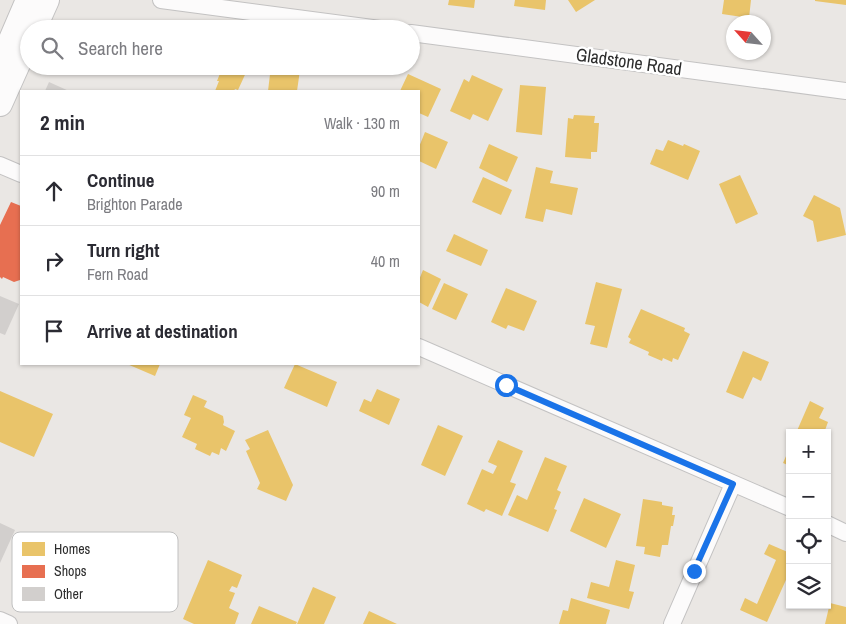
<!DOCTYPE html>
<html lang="en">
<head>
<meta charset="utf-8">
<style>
	:root { --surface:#fff; --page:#f2f2f3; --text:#2b2b33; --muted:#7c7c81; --line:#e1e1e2 }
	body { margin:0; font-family:"Archivo Narrow",sans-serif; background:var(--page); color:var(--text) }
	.controls { position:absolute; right:15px; bottom:15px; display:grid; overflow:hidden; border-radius:0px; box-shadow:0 1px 4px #0004 }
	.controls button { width:45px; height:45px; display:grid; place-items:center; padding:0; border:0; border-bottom:1px solid var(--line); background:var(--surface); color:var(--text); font:25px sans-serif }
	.compass { position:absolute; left:726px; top:15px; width:45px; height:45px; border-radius:50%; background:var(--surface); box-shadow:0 1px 4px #0004; rotate:297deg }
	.stop { position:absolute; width:15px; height:15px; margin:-11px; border:4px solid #1a73e8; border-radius:50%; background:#fff }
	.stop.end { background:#1a73e8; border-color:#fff; box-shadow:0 1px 5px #0008 }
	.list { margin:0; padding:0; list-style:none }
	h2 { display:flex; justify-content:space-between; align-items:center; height:65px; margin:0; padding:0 20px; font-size:21px }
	h2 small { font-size:16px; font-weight:400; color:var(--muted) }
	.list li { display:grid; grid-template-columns:32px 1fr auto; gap:15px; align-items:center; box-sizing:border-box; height:70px; padding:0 20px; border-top:1px solid var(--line) }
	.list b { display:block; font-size:19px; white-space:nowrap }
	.list p { margin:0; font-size:16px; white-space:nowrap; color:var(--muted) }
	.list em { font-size:16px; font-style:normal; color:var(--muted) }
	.icon { flex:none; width:28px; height:28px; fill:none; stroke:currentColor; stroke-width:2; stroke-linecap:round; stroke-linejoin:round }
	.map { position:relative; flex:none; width:846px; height:624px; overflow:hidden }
	.search { position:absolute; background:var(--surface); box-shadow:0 1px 4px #0004; left:20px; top:20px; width:400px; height:55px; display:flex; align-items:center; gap:12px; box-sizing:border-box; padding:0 18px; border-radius:28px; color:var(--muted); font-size:19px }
	.panel { position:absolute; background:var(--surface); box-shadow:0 1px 4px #0004; left:20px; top:90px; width:400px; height:275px; border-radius:0px }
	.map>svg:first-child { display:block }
	.homes { fill:#e9c46a }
	.shops { fill:#e76f51 }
	.building { fill:#d2cfcd }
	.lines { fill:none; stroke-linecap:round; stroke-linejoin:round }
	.minor-casing { stroke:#c3c2c2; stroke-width:18 }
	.secondary-casing { stroke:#c3c2c2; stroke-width:26 }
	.minor { stroke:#fcfbfb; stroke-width:16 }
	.secondary { stroke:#fcfbfb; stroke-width:24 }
	.route { stroke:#1a73e8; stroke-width:6 }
	.labels { text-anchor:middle; stroke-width:5; stroke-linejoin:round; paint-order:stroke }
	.street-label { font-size:18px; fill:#2d2d2d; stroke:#fff }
	.key { fill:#fff; stroke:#c0c0c0; stroke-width:1 }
	.key-label { font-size:14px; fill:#2d2d2d }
</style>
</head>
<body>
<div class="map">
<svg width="846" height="624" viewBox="0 0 846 624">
	<rect width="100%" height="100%" fill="#eae7e4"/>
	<path class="homes" d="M 449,0 L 475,0 L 474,8 L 448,5 Z
		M 515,0 L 546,0 L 545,10 L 514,6 Z
		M 568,0 L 595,0 L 576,12 Z
		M 724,0 L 751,0 L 749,18 L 722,14 Z
		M 815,0 L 846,0 L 846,5 L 815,1 Z
		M 223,66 L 249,66 L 238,90 L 235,89 L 234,91 L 215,91 L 219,81 L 217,81 Z
		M 271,66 L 300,70 L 297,91 L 268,91 Z
		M 408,74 L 441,89 L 428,117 L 419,113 L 419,91 L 400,91 Z
		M 472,75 L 503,89 L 488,121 L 473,114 L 470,120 L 450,111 L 464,79 L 469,82 Z
		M 520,85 L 546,87 L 542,135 L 516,132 Z
		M 574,115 L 595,116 L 594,123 L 599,123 L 597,152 L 591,152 L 591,159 L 565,157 L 568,118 L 573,119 Z
		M 425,132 L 448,142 L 436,169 L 419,161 L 419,147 Z
		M 668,140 L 683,146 L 684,144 L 700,151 L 688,180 L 650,164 L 656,149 L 663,151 Z
		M 489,144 L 518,157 L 507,182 L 479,168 Z
		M 536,167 L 553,171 L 550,183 L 578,188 L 572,215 L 546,209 L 543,222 L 525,218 Z
		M 740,175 L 758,214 L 736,224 L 719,184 Z
		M 483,177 L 512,190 L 501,215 L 472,202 Z
		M 814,195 L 840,208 L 846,235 L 817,242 L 813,221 L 803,216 Z
		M 454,234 L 488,250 L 481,266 L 446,251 Z
		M 423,270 L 441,279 L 428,307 L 419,302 L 419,280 Z
		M 596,282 L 622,289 L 607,348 L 590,344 L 595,326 L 585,324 Z
		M 444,283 L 468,294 L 456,320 L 432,309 Z
		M 506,288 L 537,301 L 524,331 L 508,325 L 506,329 L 491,322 Z
		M 641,309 L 685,328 L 684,331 L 690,334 L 678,360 L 673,358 L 672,362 L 663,358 L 662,361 L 648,355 L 649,352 L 629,343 L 631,339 L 628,337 Z
		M 743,351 L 769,362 L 761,381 L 753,377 L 743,399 L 726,392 Z
		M 127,364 L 160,364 L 155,376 Z
		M 295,364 L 337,382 L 327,407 L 284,388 Z
		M 377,389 L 400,399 L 389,425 L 359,411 L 364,399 L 371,402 Z
		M 0,391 L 53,414 L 34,457 L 0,442 Z
		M 193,395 L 207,401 L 204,407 L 223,416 L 224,422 L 223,425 L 235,431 L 226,451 L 221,448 L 219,455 L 212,452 L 210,456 L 195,449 L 197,444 L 182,437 L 191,418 L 184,415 Z
		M 810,401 L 824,408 L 819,418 L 828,422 L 824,433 L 796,433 Z
		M 438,425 L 463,436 L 445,476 L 421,465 Z
		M 268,430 L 293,485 L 286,501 L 257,489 L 260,483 L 246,451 L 250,449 L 245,440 Z
		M 498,440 L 523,451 L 510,482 L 516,484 L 502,516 L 486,509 L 484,512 L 467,504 L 482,469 L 493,474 L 497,466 L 488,462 Z
		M 790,447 L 790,466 L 783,463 Z
		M 545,457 L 567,466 L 557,490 L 561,492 L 554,509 L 557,510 L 548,532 L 508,515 L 517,495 L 527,500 Z
		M 584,498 L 621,514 L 606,548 L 570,531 Z
		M 643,499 L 662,502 L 662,505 L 673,507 L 672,515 L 675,515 L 673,526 L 671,526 L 668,545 L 662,545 L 660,557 L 644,554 L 645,547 L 636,546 Z
		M 769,544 L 790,553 L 790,571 L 767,622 L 740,610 L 745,598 L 757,604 L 776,560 L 764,554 Z
		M 208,560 L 242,575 L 237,588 L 232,586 L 229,591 L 235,593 L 229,608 L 239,613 L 235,624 L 194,624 L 183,619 Z
		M 616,560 L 635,565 L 629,591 L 634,592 L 629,609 L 587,598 L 591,582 L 609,587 Z
		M 313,587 L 336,597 L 324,624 L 297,624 Z
		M 571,598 L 610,610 L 606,624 L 559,624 L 563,610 L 568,611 Z
		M 830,603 L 846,607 L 846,624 L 825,624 Z
		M 259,606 L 297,622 L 296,624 L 251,624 Z
		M 369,611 L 397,624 L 363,624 Z"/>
	<path class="shops" d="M 11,202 L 21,206 L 21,277 L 20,280 L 14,282 L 3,277 L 2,279 L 0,277 L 0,225 Z"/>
	<path class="building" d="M 49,82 L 69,91 L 45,91 Z
		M 0,296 L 19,304 L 5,335 L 0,333 Z
		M 0,523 L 15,530 L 0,563 Z"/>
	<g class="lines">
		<g class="minor-casing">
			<path id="minor" d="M 161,0 L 380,29
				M 411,33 L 846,91
				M 0,165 L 21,174
				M 419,347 L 790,508
				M 827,524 L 846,533
				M 0,620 L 9,624
				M 672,624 L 733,484"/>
		</g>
		<g class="secondary-casing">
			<path id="secondary" d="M 34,29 L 47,0
				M 0,65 L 28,0
				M 0,104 L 26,46"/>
		</g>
		<use href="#minor" class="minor"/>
		<use href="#secondary" class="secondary"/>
	</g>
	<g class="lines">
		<path class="route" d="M 506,385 L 733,484 L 694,571"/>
	</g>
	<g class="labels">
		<g class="street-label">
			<text transform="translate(629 62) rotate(8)" y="6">Gladstone Road</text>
		</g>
	</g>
	<rect x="12" y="532" width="166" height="80" rx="8" class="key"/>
	<rect x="22" y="542" width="23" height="14" fill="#e9c46a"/>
	<rect x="22" y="565" width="23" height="13" fill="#e76f51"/>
	<rect x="22" y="587" width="23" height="14" fill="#d2cfcd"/>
	<g class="key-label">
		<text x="54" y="554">Homes</text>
		<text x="54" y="576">Shops</text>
		<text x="54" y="599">Other</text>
	</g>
</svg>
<div class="controls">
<button>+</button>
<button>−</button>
<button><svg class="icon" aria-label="locate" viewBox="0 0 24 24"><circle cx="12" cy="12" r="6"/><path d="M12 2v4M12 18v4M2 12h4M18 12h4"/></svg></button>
<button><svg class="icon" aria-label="layers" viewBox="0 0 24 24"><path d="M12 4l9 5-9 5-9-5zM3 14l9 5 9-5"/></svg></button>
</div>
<svg class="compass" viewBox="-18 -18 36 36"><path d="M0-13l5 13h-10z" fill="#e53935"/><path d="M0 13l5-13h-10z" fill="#7c7c81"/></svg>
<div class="stop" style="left:506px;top:385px"></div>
<div class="stop end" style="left:694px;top:571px"></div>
<div class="search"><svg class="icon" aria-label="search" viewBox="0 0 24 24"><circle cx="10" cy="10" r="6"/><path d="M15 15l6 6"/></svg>Search here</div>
<section class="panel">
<h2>2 min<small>Walk · 130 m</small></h2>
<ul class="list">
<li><svg class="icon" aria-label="ahead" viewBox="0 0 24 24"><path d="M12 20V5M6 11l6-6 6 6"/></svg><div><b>Continue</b><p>Brighton Parade</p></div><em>90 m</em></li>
<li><svg class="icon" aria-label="right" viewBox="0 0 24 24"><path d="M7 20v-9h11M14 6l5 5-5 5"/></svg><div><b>Turn right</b><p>Fern Road</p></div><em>40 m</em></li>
<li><svg class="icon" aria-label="arrive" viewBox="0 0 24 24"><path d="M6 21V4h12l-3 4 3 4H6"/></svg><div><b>Arrive at destination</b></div></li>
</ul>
</section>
</div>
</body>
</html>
